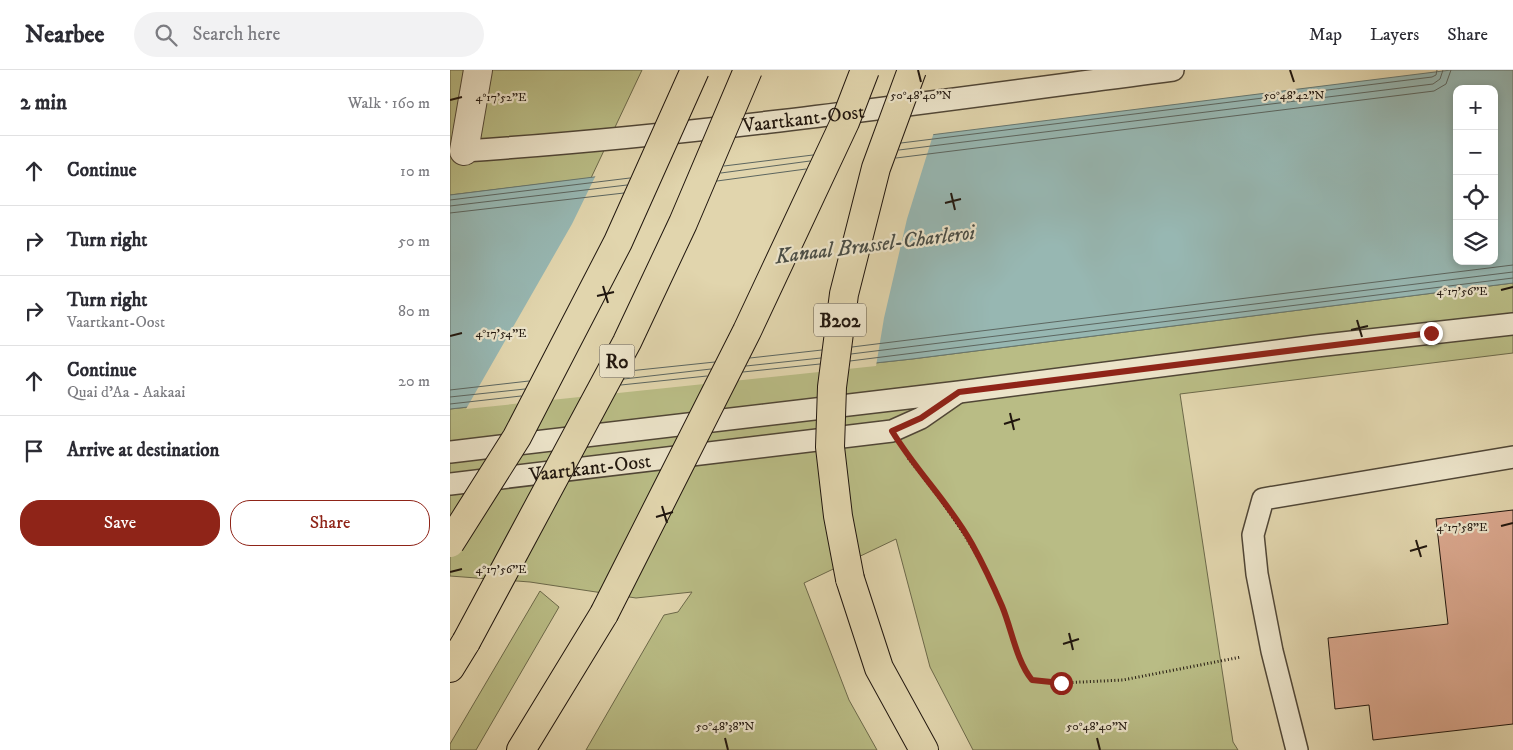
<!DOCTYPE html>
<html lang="en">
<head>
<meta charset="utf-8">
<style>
	:root { --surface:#fff; --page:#f2f2f3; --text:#2b2b33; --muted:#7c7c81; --line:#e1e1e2; --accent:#8f2418 }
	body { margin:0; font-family:"IM FELL DW Pica",serif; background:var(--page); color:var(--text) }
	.controls { position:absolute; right:15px; top:15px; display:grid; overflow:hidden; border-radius:10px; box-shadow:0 2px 8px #0003 }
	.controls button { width:45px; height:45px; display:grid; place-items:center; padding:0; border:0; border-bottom:1px solid var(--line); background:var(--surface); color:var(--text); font:25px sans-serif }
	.stop { position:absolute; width:15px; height:15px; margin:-11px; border:4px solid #8f2418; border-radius:50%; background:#fff }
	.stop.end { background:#8f2418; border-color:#fff; box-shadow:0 1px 5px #0008 }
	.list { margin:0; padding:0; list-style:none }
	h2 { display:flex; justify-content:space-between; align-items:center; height:65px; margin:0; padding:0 20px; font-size:21px }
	h2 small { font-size:16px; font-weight:400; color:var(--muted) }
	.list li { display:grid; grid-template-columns:32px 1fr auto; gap:15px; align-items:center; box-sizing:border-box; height:70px; padding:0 20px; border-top:1px solid var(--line) }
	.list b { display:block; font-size:19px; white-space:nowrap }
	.list p { margin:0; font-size:16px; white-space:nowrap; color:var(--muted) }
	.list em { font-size:16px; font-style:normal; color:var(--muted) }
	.actions { display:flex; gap:10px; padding:15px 20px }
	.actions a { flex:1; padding:11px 0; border:1px solid var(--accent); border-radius:20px; text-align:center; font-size:18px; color:var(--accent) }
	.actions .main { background:var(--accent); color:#fff }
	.icon { flex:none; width:28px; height:28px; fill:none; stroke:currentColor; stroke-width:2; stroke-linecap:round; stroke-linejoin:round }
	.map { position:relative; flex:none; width:1063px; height:680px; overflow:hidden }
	header { display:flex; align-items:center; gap:30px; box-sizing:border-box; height:70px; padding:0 25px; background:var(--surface); border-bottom:1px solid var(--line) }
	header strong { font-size:24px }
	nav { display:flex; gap:28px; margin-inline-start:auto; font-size:18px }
	.search { width:350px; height:45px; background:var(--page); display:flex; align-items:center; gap:12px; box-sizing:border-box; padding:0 18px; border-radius:28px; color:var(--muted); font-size:19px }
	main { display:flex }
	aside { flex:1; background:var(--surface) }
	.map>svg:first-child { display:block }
	.green { fill:#b9bc85; stroke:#6c694a }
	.water { fill:#97b7b2; stroke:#677770; fill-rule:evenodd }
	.pier { fill:#e1d5ad }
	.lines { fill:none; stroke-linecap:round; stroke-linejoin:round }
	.shore { stroke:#5c6660; stroke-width:1 }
	.building { fill:#dba88f; stroke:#20160e }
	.service-casing { stroke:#504636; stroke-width:24 }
	.minor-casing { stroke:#504636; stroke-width:30 }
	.motorway-casing { stroke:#20160e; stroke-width:30 }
	.path { stroke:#20160e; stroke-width:3; stroke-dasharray:1 2.5; stroke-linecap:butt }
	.service { stroke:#ece4ca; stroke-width:21 }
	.minor { stroke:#ece4ca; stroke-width:28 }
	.motorway { stroke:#e1d5ad; stroke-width:28 }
	.motorway-bridge-casing { stroke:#20160e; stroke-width:30; stroke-linecap:butt }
	.motorway-bridge { stroke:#e1d5ad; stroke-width:28 }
	.route { stroke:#8f2418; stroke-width:6 }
	.ticks { fill:none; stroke:#20160e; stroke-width:2 }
	.labels { text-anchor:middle; stroke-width:4.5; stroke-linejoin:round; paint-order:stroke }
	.shield { fill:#ece4ca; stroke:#5d5446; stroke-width:1 }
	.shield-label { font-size:19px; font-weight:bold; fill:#20160e }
	.street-label { font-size:20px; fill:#20160e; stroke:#ece4ca }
	.water-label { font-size:21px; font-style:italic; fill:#4a4e47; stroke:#ece4ca }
	.ticks-label { font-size:12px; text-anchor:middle; fill:#20160e; stroke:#ece4ca; stroke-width:4.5; stroke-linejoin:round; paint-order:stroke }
</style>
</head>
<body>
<header>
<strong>Nearbee</strong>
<div class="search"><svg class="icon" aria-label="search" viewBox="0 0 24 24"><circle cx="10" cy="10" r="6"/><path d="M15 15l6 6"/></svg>Search here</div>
<nav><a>Map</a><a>Layers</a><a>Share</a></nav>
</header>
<main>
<aside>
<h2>2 min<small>Walk · 160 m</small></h2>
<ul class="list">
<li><svg class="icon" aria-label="ahead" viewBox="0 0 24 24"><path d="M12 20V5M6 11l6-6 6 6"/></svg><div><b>Continue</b></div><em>10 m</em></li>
<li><svg class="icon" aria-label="right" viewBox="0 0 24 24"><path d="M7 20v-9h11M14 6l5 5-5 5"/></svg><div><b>Turn right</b></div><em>50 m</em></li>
<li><svg class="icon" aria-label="right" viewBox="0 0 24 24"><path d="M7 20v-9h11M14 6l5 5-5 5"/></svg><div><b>Turn right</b><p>Vaartkant-Oost</p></div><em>80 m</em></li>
<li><svg class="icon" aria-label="ahead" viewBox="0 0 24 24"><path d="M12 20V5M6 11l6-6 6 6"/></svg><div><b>Continue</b><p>Quai d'Aa - Aakaai</p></div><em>20 m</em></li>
<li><svg class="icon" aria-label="arrive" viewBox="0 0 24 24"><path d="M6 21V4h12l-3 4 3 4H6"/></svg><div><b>Arrive at destination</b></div></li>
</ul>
<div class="actions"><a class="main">Save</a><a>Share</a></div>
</aside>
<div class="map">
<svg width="1063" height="680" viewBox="0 0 1063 680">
	<rect width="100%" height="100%" fill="#e1d5ad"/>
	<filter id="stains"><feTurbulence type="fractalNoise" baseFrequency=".004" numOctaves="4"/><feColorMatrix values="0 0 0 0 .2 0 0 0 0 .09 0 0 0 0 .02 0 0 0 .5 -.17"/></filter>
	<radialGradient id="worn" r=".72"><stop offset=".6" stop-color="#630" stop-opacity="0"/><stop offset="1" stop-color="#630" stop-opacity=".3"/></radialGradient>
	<path class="green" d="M 0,0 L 192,0 L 141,108 L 0,125 Z
		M 1063,213 L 1063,283 L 730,324 L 783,672 L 788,680 L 523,680 L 480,597 L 446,469 L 354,513 L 399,630 L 427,680 L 136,680 L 214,545 L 228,542 L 242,522 L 186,528 L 80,512 L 0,506 L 0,339 L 462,289 Z
		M 90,521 L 109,537 L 26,680 L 0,680 L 0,674 Z"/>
	<path class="water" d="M 1001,0 L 1063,0 L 1063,213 L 462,289 L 0,339 L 0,125 ZM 1007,19 L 1044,19 L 1044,191 L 1007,191 Z"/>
	<path class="pier" d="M 484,62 L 457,149 L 434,248 L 426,296 L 16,339 L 122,154 L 146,105 Z"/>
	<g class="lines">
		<path class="shore" d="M 451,73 L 982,7 L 986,5 L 987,0
			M 449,80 L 983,14 L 990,9 L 993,0
			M 446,88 L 984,21 L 996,14 L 1001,0
			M 274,96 L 363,85
			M 271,103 L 360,91
			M 267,111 L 356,99
			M 0,130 L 180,108
			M 0,136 L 177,115
			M 0,143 L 174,123
			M 402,277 L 1063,195
			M 401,284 L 1063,202
			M 300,288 L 372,280
			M 400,291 L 1063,208
			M 296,296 L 371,288
			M 179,301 L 265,292
			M 293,302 L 370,294
			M 174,309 L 261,299
			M 171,315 L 257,306
			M 0,320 L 79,311
			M 0,327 L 75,319
			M 0,334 L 71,326"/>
	</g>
	<path class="building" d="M 1063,440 L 1063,654 L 923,670 L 919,635 L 885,639 L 878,568 L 998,554 L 986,449 Z"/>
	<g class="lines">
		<g class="service-casing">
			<g id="service">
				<path id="s1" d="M 14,81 C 252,65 487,31 723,0"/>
				<path d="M 0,382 L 509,322 L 866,276 L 1063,254"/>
				<path id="s2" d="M 0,414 L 442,361 L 471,348 L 507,323"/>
				<path d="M 847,680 L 822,581 L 807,504 L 803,465 L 813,429 L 1063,387"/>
			</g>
		</g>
		<g class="minor-casing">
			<path id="minor" d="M 14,81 L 28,0"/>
		</g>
		<g class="motorway-casing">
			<path id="motorway" d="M 400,509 L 429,598 L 474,680
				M 0,598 L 16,572
				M 71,680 L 154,544"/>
		</g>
		<path class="path" d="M 458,388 C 495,434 529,481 552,536 C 562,560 566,590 582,611 L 611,613 L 673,610 L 791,587"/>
		<use href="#service" class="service"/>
		<use href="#minor" class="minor"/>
		<use href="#motorway" class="motorway"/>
		<g class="motorway-bridge-casing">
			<path id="motorway-bridge" d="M 0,473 L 67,367 L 168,172 L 245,0
				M 400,509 L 388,446 L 380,377 L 382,317 L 394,224 L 426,98 L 462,0
				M 154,544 L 297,261 L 395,52 L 415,0
				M 16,572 L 177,272 L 233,153 L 298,0"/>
		</g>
		<use href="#motorway-bridge" class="motorway-bridge"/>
	</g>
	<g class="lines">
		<path class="route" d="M 611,613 L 582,610 C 566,590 562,560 552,536 C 543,515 533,494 522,474 C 500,434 466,401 442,361 L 471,348 L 509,322 L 981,263"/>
	</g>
	<path class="ticks" d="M 468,0 L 471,12M 840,0 L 844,12M 0,30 L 12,27M 501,123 L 505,140M 495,133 L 511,129M 153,216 L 158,233M 1051,220 L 1063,217M 147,226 L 164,222M 907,250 L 912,267M 901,260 L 918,256M 0,266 L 12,263M 560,343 L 564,360M 554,354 L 570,349M 212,436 L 217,453M 206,447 L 223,442M 1051,456 L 1063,453M 966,470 L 971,487M 960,481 L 977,476M 0,502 L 12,499M 619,563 L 623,580M 613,574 L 629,569M 275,668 L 278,680M 647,668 L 650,680"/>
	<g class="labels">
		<g class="shield">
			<rect x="364" y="233.5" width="52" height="33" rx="4"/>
			<rect x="149.5" y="274.5" width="35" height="33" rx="4"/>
		</g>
		<g class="shield-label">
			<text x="390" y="257">B202</text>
			<text x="167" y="298">R0</text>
		</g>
		<g class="street-label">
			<text dy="7" stroke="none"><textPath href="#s1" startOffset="341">Vaartkant-Oost</textPath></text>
			<text dy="7" stroke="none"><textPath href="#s2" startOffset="141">Vaartkant-Oost</textPath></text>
		</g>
		<g class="water-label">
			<text transform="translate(425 174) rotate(-7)" y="7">Kanaal Brussel-Charleroi</text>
		</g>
	</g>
	<g class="ticks-label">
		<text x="471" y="29">50°48'40"N</text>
		<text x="844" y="29">50°48'42"N</text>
		<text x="51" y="31">4°17'52"E</text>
		<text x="1012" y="225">4°17'56"E</text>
		<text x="51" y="267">4°17'54"E</text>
		<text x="1012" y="461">4°17'58"E</text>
		<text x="51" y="503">4°17'56"E</text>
		<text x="275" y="660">50°48'38"N</text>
		<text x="647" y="660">50°48'40"N</text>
	</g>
	<rect width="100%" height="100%" filter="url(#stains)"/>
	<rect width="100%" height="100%" fill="url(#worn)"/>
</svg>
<div class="controls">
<button>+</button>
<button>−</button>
<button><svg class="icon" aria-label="locate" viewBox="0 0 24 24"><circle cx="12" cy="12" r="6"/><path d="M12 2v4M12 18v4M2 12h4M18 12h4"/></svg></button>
<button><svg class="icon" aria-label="layers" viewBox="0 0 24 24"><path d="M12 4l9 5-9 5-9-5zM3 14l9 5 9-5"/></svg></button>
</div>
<div class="stop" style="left:611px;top:613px"></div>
<div class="stop end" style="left:981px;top:263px"></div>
</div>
</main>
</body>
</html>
